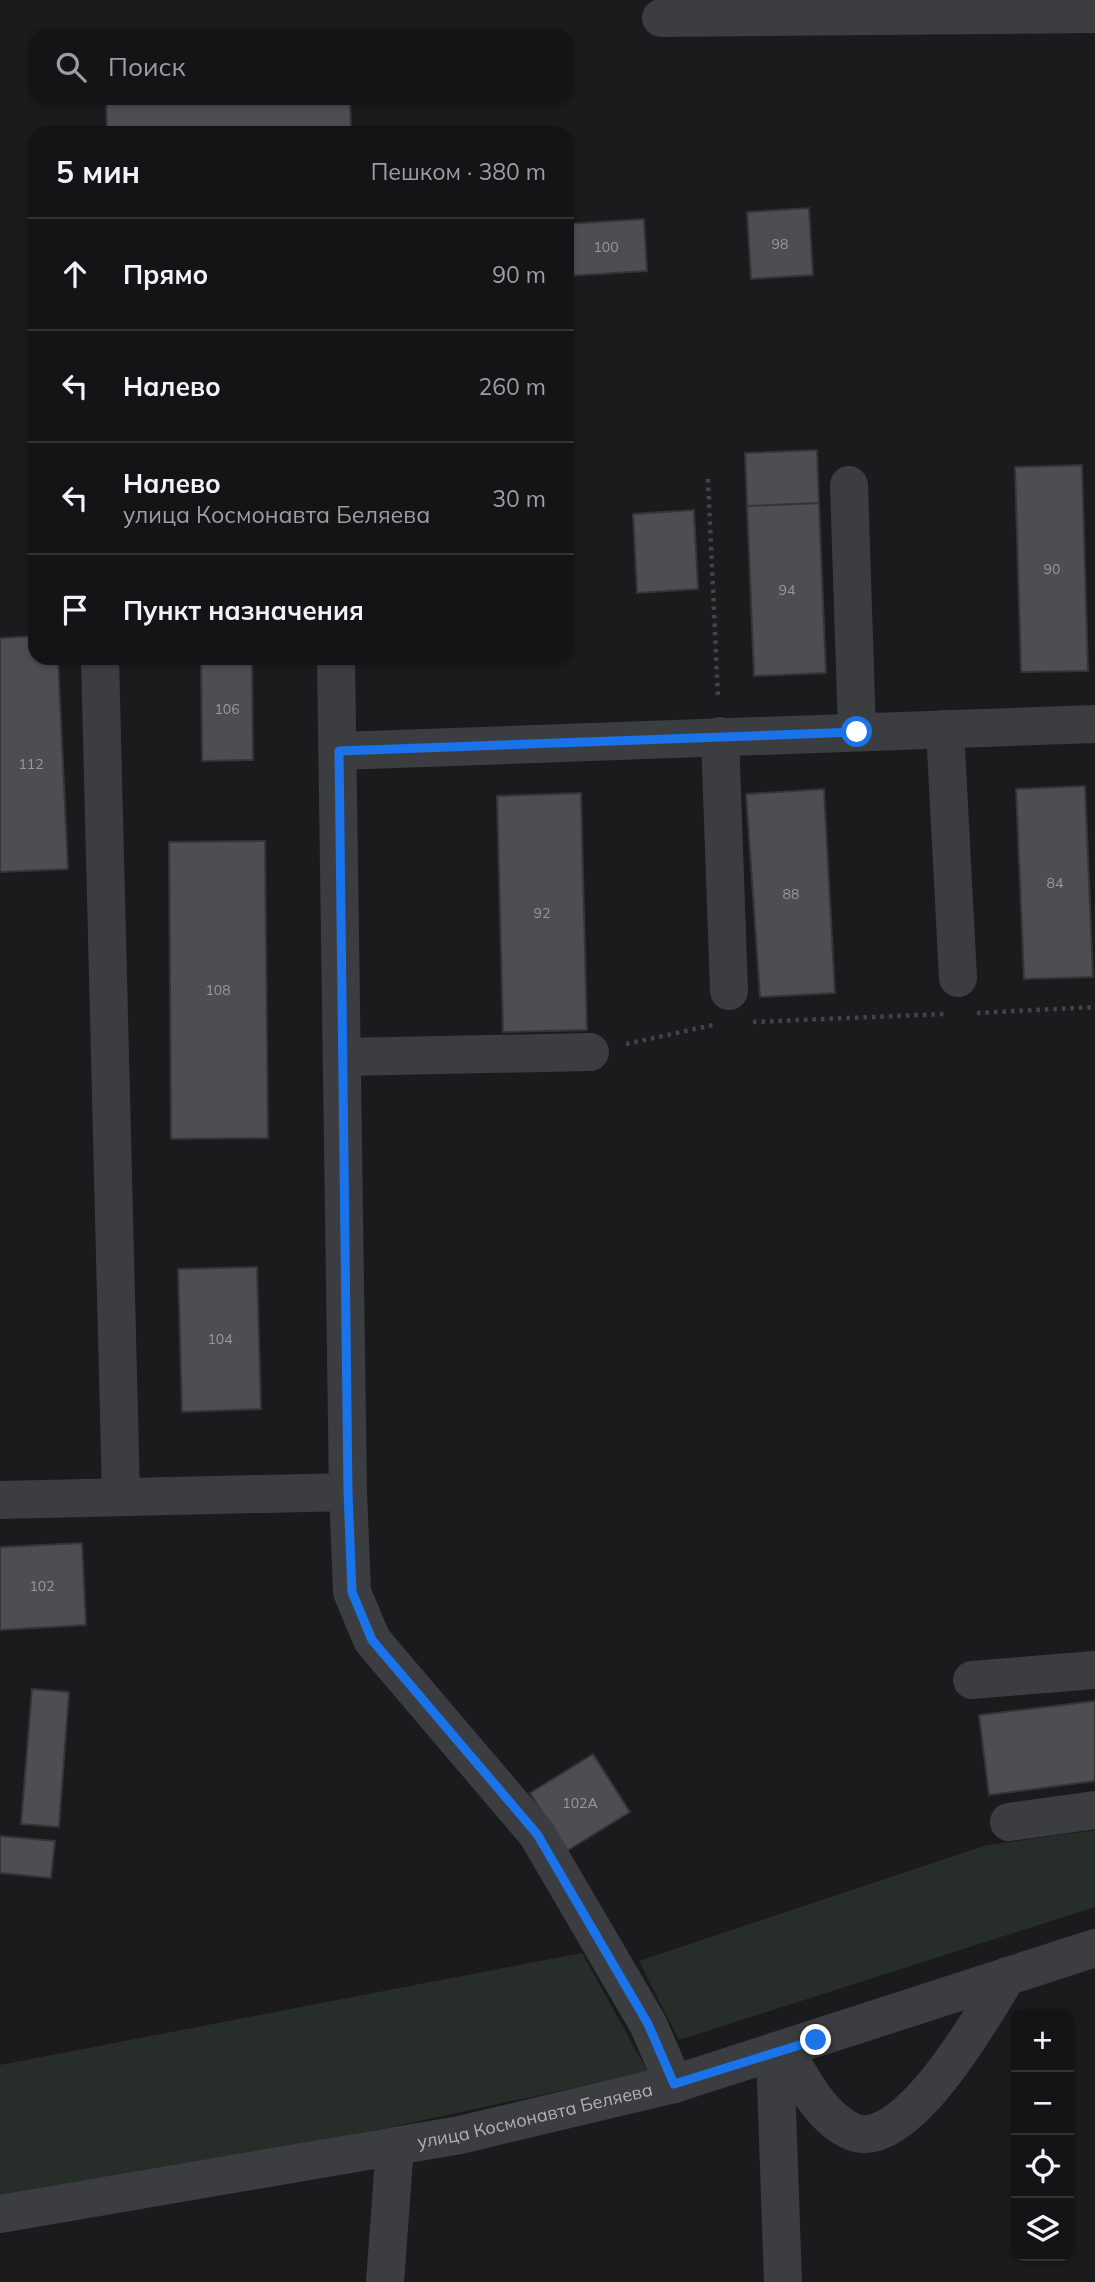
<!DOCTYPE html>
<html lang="ru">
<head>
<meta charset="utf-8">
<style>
	:root { --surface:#141416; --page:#1d1d1f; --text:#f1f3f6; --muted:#9d9ea1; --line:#333335 }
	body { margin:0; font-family:Mulish,sans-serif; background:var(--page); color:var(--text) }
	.controls { position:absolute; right:21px; bottom:21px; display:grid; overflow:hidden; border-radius:14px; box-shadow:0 2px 5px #0004 }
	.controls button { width:63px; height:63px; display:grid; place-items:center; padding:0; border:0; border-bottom:2px solid var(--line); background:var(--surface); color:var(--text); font:35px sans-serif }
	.stop { position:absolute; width:21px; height:21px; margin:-16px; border:5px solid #1a73e8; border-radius:50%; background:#fff }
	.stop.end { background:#1a73e8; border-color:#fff; box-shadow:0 2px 7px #0008 }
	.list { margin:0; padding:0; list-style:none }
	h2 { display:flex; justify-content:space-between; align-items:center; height:91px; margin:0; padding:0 28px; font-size:30px }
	h2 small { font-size:23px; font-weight:400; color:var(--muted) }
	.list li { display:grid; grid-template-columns:46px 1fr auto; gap:21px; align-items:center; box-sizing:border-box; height:112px; padding:0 28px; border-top:2px solid var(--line) }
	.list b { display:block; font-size:26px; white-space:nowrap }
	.list p { margin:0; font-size:23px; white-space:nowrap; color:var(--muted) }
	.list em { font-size:23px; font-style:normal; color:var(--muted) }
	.icon { flex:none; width:38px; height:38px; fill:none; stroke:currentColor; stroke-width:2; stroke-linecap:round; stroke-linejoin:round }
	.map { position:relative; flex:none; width:1095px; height:2282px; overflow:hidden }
	.search { position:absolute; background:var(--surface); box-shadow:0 2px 5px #0004; left:28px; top:28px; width:546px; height:77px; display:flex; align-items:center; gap:18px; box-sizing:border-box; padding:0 24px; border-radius:21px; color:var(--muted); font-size:26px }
	.panel { position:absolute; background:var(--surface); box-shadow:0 2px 5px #0004; left:28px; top:126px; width:546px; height:539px; border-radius:21px }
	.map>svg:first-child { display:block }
	.green { fill:#272e29 }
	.building { fill:#4d4e52; stroke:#353538; stroke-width:2 }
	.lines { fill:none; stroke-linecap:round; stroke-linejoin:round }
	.path { stroke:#424448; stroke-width:4.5; stroke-dasharray:3.5 5; stroke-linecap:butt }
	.minor { stroke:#3c3d41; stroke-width:38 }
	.route { stroke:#1a73e8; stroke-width:9 }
	.labels { text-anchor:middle; stroke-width:5; stroke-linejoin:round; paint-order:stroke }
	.number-label { font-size:14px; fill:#9699a0 }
	.street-label { font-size:18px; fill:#afb2ba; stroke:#161618 }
</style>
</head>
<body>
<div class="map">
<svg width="1095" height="2282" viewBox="0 0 1095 2282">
	<rect width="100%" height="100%" fill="#1b1b1d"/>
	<path class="green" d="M 1095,1830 L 1095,1907 L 679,2040 L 639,1961 L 987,1845 Z
		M 582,1953 L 648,2072 L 396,2126 L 0,2199 L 0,2065 Z"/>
	<path class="building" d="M 106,98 L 350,98 L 351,131 L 107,133 Z
		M 809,208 L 813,275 L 751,279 L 747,212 Z
		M 644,219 L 647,271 L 567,276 L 567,224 Z
		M 817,450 L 819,503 L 747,506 L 745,453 Z
		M 1082,465 L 1088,671 L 1021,672 L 1015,467 Z
		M 819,503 L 826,673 L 754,676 L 747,506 Z
		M 694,510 L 698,589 L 637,593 L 633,514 Z
		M 35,636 L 35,658 L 58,658 L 68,869 L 0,872 L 0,638 Z
		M 201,658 L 252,658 L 253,760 L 202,761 Z
		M 1085,786 L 1093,977 L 1024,979 L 1016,789 Z
		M 824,789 L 835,993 L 760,997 L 746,794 Z
		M 581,793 L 587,1030 L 503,1032 L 497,796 Z
		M 265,841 L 268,1138 L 171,1139 L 169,842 Z
		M 257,1267 L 261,1409 L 182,1412 L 178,1269 Z
		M 82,1543 L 86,1625 L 0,1630 L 0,1547 Z
		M 32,1689 L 69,1692 L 59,1827 L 21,1824 Z
		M 1095,1701 L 1095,1781 L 989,1795 L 979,1715 Z
		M 593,1754 L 630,1812 L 567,1851 L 530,1793 Z
		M 0,1836 L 55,1841 L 51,1878 L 0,1873 Z"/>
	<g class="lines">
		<path class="path" d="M 708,479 L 718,698
			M 977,1013 L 1095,1007
			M 753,1022 L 944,1014
			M 626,1044 L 713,1025"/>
		<g class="minor">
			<path d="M 661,18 L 1095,14"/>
			<path d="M 849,485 L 857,731"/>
			<path d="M 100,658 L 121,1495"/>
			<path d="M 336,658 L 348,1492 L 352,1592 L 372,1640 L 537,1834 L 648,2024 L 674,2084"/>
			<path d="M 945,729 L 958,978"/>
			<path d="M 720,736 L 729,991"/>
			<path d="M 339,751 L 1095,724"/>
			<path d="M 343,1057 L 590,1052"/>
			<path d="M 0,1500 L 348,1492"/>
			<path d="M 972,1680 L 1095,1670"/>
			<path d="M 1009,1822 L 1095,1810"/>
			<path d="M 785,2050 C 801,2078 821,2119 853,2132 C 906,2153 984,2014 1007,1976"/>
			<path d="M 775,2053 L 783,2282"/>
			<path id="s1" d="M 0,2214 L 460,2135 L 674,2084 L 1095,1948"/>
			<path d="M 385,2282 L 395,2146"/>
		</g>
	</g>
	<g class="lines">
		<path class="route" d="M 816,2040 L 674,2084 L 648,2024 L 537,1834 L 372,1640 L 352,1592 L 348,1492 L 339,751 L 857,732"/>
	</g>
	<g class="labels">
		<g class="number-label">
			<text x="780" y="249">98</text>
			<text x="606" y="252">100</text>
			<text x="1052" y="574">90</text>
			<text x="787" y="595">94</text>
			<text x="227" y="714">106</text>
			<text x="31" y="769">112</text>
			<text x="1055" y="888">84</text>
			<text x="791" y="899">88</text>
			<text x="542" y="918">92</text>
			<text x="218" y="995">108</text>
			<text x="220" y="1344">104</text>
			<text x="42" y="1591">102</text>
			<text x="580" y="1808">102А</text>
		</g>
		<g class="street-label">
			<text dy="6" stroke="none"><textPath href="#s1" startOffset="544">улица Космонавта Беляева</textPath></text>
		</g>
	</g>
</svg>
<div class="controls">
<button>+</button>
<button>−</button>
<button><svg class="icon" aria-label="locate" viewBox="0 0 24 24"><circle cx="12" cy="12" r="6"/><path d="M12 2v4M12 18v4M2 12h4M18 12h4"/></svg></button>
<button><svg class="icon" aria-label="layers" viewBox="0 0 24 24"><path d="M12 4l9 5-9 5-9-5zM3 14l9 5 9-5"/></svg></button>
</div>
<div class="stop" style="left:857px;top:732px"></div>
<div class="stop end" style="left:816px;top:2040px"></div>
<div class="search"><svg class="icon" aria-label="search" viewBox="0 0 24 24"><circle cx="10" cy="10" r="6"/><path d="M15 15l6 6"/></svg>Поиск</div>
<section class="panel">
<h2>5 мин<small>Пешком · 380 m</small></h2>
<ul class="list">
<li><svg class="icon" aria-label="ahead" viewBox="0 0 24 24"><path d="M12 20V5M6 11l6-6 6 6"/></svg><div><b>Прямо</b></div><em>90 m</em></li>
<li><svg class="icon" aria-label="left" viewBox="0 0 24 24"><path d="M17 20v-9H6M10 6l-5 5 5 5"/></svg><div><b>Налево</b></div><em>260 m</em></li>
<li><svg class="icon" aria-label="left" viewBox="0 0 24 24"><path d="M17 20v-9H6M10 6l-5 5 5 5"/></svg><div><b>Налево</b><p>улица Космонавта Беляева</p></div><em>30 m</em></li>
<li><svg class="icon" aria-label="arrive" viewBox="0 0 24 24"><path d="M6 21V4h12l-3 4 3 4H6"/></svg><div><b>Пункт назначения</b></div></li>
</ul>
</section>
</div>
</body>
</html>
